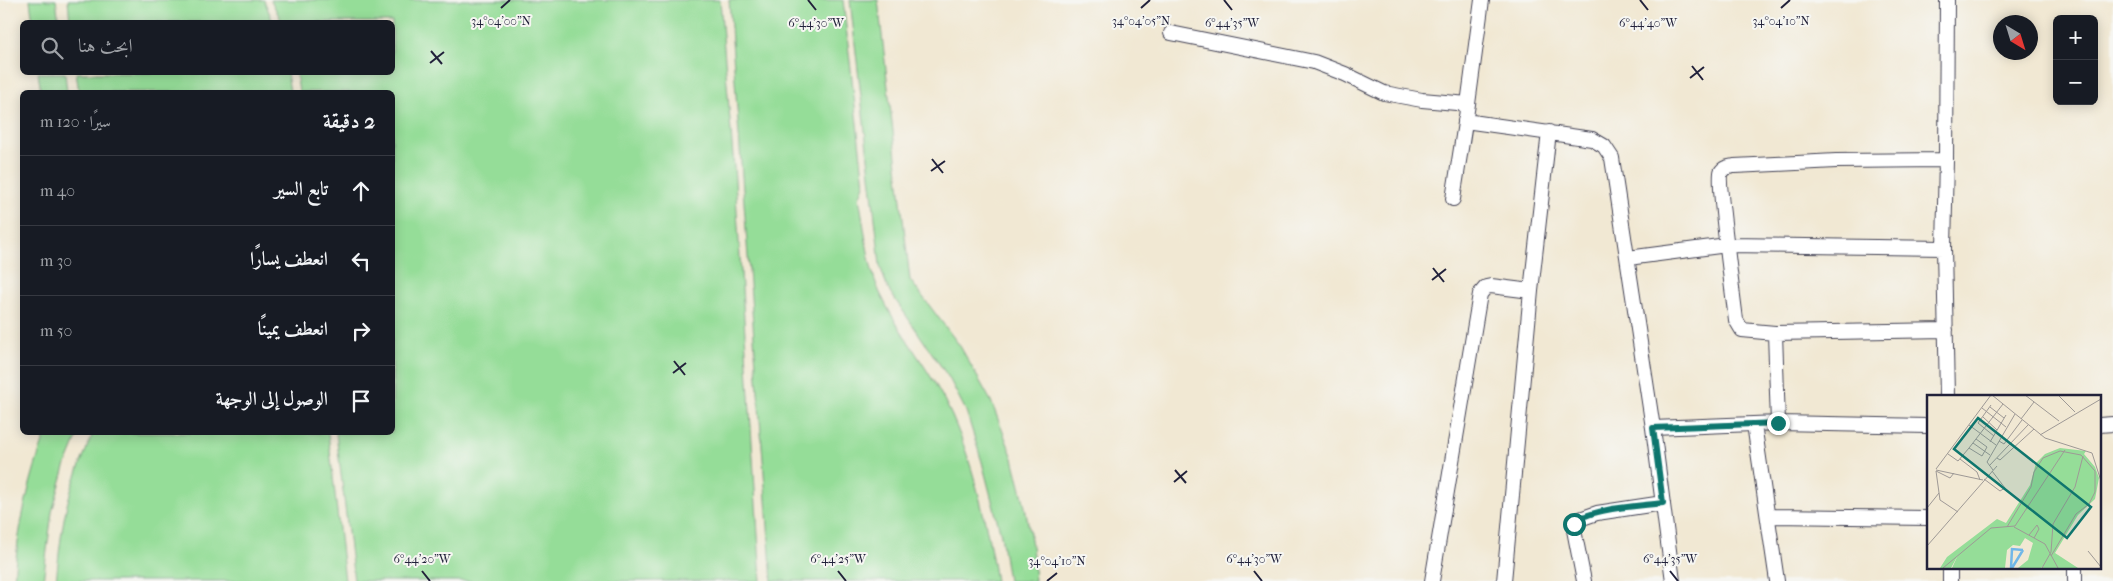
<!DOCTYPE html>
<html lang="ar">
<head>
<meta charset="utf-8">
<style>
	:root { --surface:#171b24; --page:#242831; --text:#f1f3f6; --muted:#9ea1a6; --line:#363941 }
	body { margin:0; font-family:"IM FELL French Canon",Amiri,serif; background:var(--page); color:var(--text); direction:rtl }
	.controls { position:absolute; right:15px; top:15px; display:grid; overflow:hidden; border-radius:8px; box-shadow:0 2px 12px #0003 }
	.controls button { width:45px; height:45px; display:grid; place-items:center; padding:0; border:0; border-bottom:1px solid var(--line); background:var(--surface); color:var(--text); font:25px sans-serif }
	.compass { position:absolute; left:1993px; top:15px; width:45px; height:45px; border-radius:50%; background:var(--surface); box-shadow:0 2px 12px #0003; rotate:142deg }
	.stop { position:absolute; width:15px; height:15px; margin:-11px; border:4px solid #0f766e; border-radius:50%; background:#fff }
	.stop.end { background:#0f766e; border-color:#fff; box-shadow:0 1px 5px #0008 }
	.list { margin:0; padding:0; list-style:none }
	h2 { display:flex; justify-content:space-between; align-items:center; height:65px; margin:0; padding:0 20px; font-size:21px }
	h2 small { font-size:16px; font-weight:400; color:var(--muted) }
	.list li { display:grid; grid-template-columns:32px 1fr auto; gap:15px; align-items:center; box-sizing:border-box; height:70px; padding:0 20px; border-top:1px solid var(--line) }
	.list b { display:block; font-size:19px; white-space:nowrap }
	.list em { font-size:16px; font-style:normal; color:var(--muted) }
	.icon { flex:none; width:28px; height:28px; fill:none; stroke:currentColor; stroke-width:2; stroke-linecap:round; stroke-linejoin:round }
	.map { position:relative; flex:none; width:2113px; height:581px; overflow:hidden; direction:ltr }
	.search { position:absolute; background:var(--surface); box-shadow:0 2px 12px #0003; left:20px; top:20px; width:375px; height:55px; display:flex; align-items:center; gap:12px; box-sizing:border-box; padding:0 18px; border-radius:8px; color:var(--muted); font-size:19px }
	.panel { position:absolute; background:var(--surface); box-shadow:0 2px 12px #0003; left:20px; top:90px; width:375px; height:345px; border-radius:8px; direction:rtl }
	.map>svg:first-child { display:block }
	.green { fill:#95dd98; stroke:#5c806a }
	.lines { fill:none; stroke-linecap:round; stroke-linejoin:round }
	.street-casing { stroke:#414052; stroke-width:16 }
	.street { stroke:#fff; stroke-width:14 }
	.route { stroke:#0f766e; stroke-width:6 }
	.ticks { fill:none; stroke:#22223b; stroke-width:2 }
	.inset-river { fill:none; stroke:#71b7e8; stroke-width:2.5 }
	.inset-road { fill:none; stroke:#9e9996; stroke-width:1 }
	.view { fill:#0f766e; fill-opacity:0.15; stroke:#0f766e; stroke-width:2.5 }
	.inset-edge { fill:none; stroke:#22223b; stroke-width:2.5 }
	.ticks-label { font-size:12px; text-anchor:middle; fill:#22223b; stroke:#f6f6f2; stroke-width:4; stroke-linejoin:round; paint-order:stroke }
</style>
</head>
<body>
<div class="map">
<svg width="2113" height="581" viewBox="0 0 2113 581">
	<rect width="100%" height="100%" fill="#f6f6f2"/>
	<filter id="ink" filterUnits="userSpaceOnUse"><feTurbulence type="fractalNoise" baseFrequency=".02" numOctaves="2"/><feDisplacementMap in="SourceGraphic" scale="10" xChannelSelector="R" yChannelSelector="G"/><feConvolveMatrix kernelMatrix="1 2 1 2 8 2 1 2 1" color-interpolation-filters="sRGB"/></filter>
	<filter id="wash" filterUnits="userSpaceOnUse"><feTurbulence type="fractalNoise" baseFrequency=".0096" numOctaves="4" result="noise"/><feDisplacementMap in="SourceGraphic" scale="20" xChannelSelector="R" yChannelSelector="G"/><feGaussianBlur stdDeviation="1.12" result="paint"/><feColorMatrix in="noise" values="0 0 0 0 0 0 0 0 0 0 0 0 0 0 0 0 0 1.4 0 .05"/><feComposite in="paint" operator="in"/></filter>
	<g filter="url(#wash)">
		<rect width="100%" height="100%" fill="#f1e8d3"/>
		<path class="green" d="M 30,0 L 56,0 L 59,22 L 33,22 Z
			M 68,0 L 264,0 L 273,22 L 70,22 Z
			M 271,0 L 720,0 L 735,180 L 761,581 L 354,581 L 336,433 L 392,432 L 392,92 L 299,92 L 296,73 L 392,72 L 392,22 L 282,22 Z
			M 729,0 L 843,0 L 864,185 L 859,198 C 865,228 867,263 879,291 C 899,335 933,372 952,416 C 975,468 987,525 996,581 L 772,581 Z
			M 850,0 L 878,0 L 910,280 L 960,346 L 991,401 L 1013,458 L 1024,502 L 1032,545 L 1035,581 L 1008,581 L 1001,535 L 982,462 L 966,411 L 949,378 L 888,289 L 880,266 L 878,245 Z
			M 38,73 L 65,73 L 67,92 L 41,92 Z
			M 76,73 L 287,73 L 290,92 L 79,92 Z
			M 46,433 L 79,433 L 65,467 L 52,512 L 43,581 L 14,581 C 17,530 29,480 46,433 Z
			M 93,433 L 328,433 L 345,581 L 56,581 C 59,555 61,530 67,505 C 73,480 84,456 93,433 Z"/>
	</g>
	<g filter="url(#ink)">
		<g class="lines">
			<g class="street-casing">
				<path id="street" d="M 1171,33 L 1314,62 L 1345,74 L 1384,93 L 1422,100 L 1468,104
					M 1465,121 L 1592,139 L 1604,146 L 1612,158 L 1653,428 L 1673,581
					M 1946,160 L 1947,0
					M 1453,199 L 1468,104 L 1482,0
					M 1628,258 L 1727,245 L 1944,248
					M 1946,330 L 1775,333 L 1742,330 L 1736,320 C 1734,302 1717,179 1721,172 C 1724,167 1729,167 1734,166 L 1836,161 L 1946,160 L 1944,248 L 1947,396
					M 1775,333 L 1778,423
					M 1754,424 L 1777,581
					M 2099,425 L 2113,424
					M 1653,428 L 1778,423 L 1928,426
					M 1768,516 L 1928,518
					M 1432,581 L 1480,294 L 1486,287 L 1491,286 L 1531,291
					M 1504,581 L 1531,291 L 1549,132
					M 1584,581 L 1574,530 L 1577,520 L 1597,513 L 1663,503
					M 1950,581 L 1950,567
					M 2075,581 L 2075,567"/>
			</g>
			<use href="#street" class="street"/>
		</g>
	</g>
	<g class="lines" filter="url(#ink)">
		<path class="route" d="M 1574,524 C 1585,508 1643,506 1663,503 L 1653,428 L 1778,423"/>
	</g>
	<path class="ticks" d="M 808,0 L 816,10M 1224,0 L 1232,10M 1640,0 L 1648,10M 501,8 L 510,0M 1141,8 L 1150,0M 1781,8 L 1790,0M 431,51 L 442,64M 430,63 L 444,52M 1692,66 L 1703,80M 1690,78 L 1704,67M 932,159 L 943,173M 931,171 L 945,161M 1433,268 L 1444,282M 1432,280 L 1446,269M 674,361 L 685,375M 673,373 L 686,363M 1175,470 L 1186,483M 1174,482 L 1187,471M 422,571 L 430,581M 838,571 L 846,581M 1254,571 L 1262,581M 1670,571 L 1678,581M 1047,581 L 1057,573"/>
	<g transform="translate(1927 395)">
		<rect width="174" height="174" fill="#f1e8d3"/>
		<path d="M 133,53 L 159,56 L 157,59 L 168,72 L 172,83 L 168,104 L 151,120 L 128,158 L 151,173 L 131,173 L 128,168 L 131,173 L 115,173 L 117,170 L 114,173 L 91,173 L 101,165 L 106,148 L 98,143 L 93,151 L 86,150 L 80,155 L 78,173 L 25,173 L 31,160 L 24,173 L 13,173 L 20,162 L 70,124 L 79,128 L 103,90 L 109,68 L 118,59 Z" fill="#95dd98"/>
		<path class="inset-river" d="M 84,173 L 85,154 L 96,155M 85,173 L 96,155"/>
		<path class="inset-road" d="M 65,0 L 118,43 L 165,58 L 174,86M 98,0 L 132,26M 131,0 L 148,17M 64,10 L 51,28 L 67,41M 63,12 L 77,23M 55,13 L 79,32M 56,22 L 70,35M 94,24 L 107,7M 42,30 L 69,50M 113,40 L 174,4M 49,44 L 60,52 L 55,61 L 42,53 L 76,9M 72,46 L 77,49 L 95,25M 63,47 L 79,20M 46,48 L 63,60M 21,59 L 31,66 L 42,53M 70,63 L 73,65 L 107,34M 33,64 L 50,77 L 53,85M 62,71 L 101,30M 9,74 L 64,0M 9,75 L 56,85M 66,75 L 60,67 L 88,19M 9,76 L 13,105 L 31,117M 9,76 L 23,83 L 27,78M 57,84 L 73,96 L 78,93 L 65,76M 0,113 L 12,98M 80,132 L 104,92 L 107,77 L 116,63 L 133,56 L 154,60 L 168,76 L 168,97 L 162,109 L 149,119 L 124,161M 87,132 L 118,149 L 131,173M 102,140 L 110,130 L 112,134 L 107,143M 0,151 L 70,71M 161,156 L 174,172M 16,173 L 64,133 L 88,131 L 138,55M 115,173 L 124,157 L 126,129 L 148,92 L 156,61"/>
		<path class="view" d="M 51,23 L 164,112 L 140,143 L 27,54 Z"/>
		<rect width="174" height="174" class="inset-edge"/>
	</g>
	<g class="ticks-label">
		<text x="501" y="25">34°04'00"N</text>
		<text x="1141" y="25">34°04'05"N</text>
		<text x="1781" y="25">34°04'10"N</text>
		<text x="816" y="27">6°44'30"W</text>
		<text x="1232" y="27">6°44'35"W</text>
		<text x="1648" y="27">6°44'40"W</text>
		<text x="422" y="563">6°44'20"W</text>
		<text x="838" y="563">6°44'25"W</text>
		<text x="1254" y="563">6°44'30"W</text>
		<text x="1670" y="563">6°44'35"W</text>
		<text x="1057" y="565">34°04'10"N</text>
	</g>
</svg>
<div class="controls">
<button>+</button>
<button>−</button>
</div>
<svg class="compass" viewBox="-18 -18 36 36"><path d="M0-13l5 13h-10z" fill="#e53935"/><path d="M0 13l5-13h-10z" fill="#9ea1a6"/></svg>
<div class="stop" style="left:1574px;top:524px"></div>
<div class="stop end" style="left:1778px;top:423px"></div>
<div class="search"><svg class="icon" aria-label="search" viewBox="0 0 24 24"><circle cx="10" cy="10" r="6"/><path d="M15 15l6 6"/></svg>ابحث هنا</div>
<section class="panel">
<h2>2 دقيقة<small>سيرًا · 120 m</small></h2>
<ul class="list">
<li><svg class="icon" aria-label="ahead" viewBox="0 0 24 24"><path d="M12 20V5M6 11l6-6 6 6"/></svg><div><b>تابع السير</b></div><em>40 m</em></li>
<li><svg class="icon" aria-label="left" viewBox="0 0 24 24"><path d="M17 20v-9H6M10 6l-5 5 5 5"/></svg><div><b>انعطف يسارًا</b></div><em>30 m</em></li>
<li><svg class="icon" aria-label="right" viewBox="0 0 24 24"><path d="M7 20v-9h11M14 6l5 5-5 5"/></svg><div><b>انعطف يمينًا</b></div><em>50 m</em></li>
<li><svg class="icon" aria-label="arrive" viewBox="0 0 24 24"><path d="M6 21V4h12l-3 4 3 4H6"/></svg><div><b>الوصول إلى الوجهة</b></div></li>
</ul>
</section>
</div>
</body>
</html>
